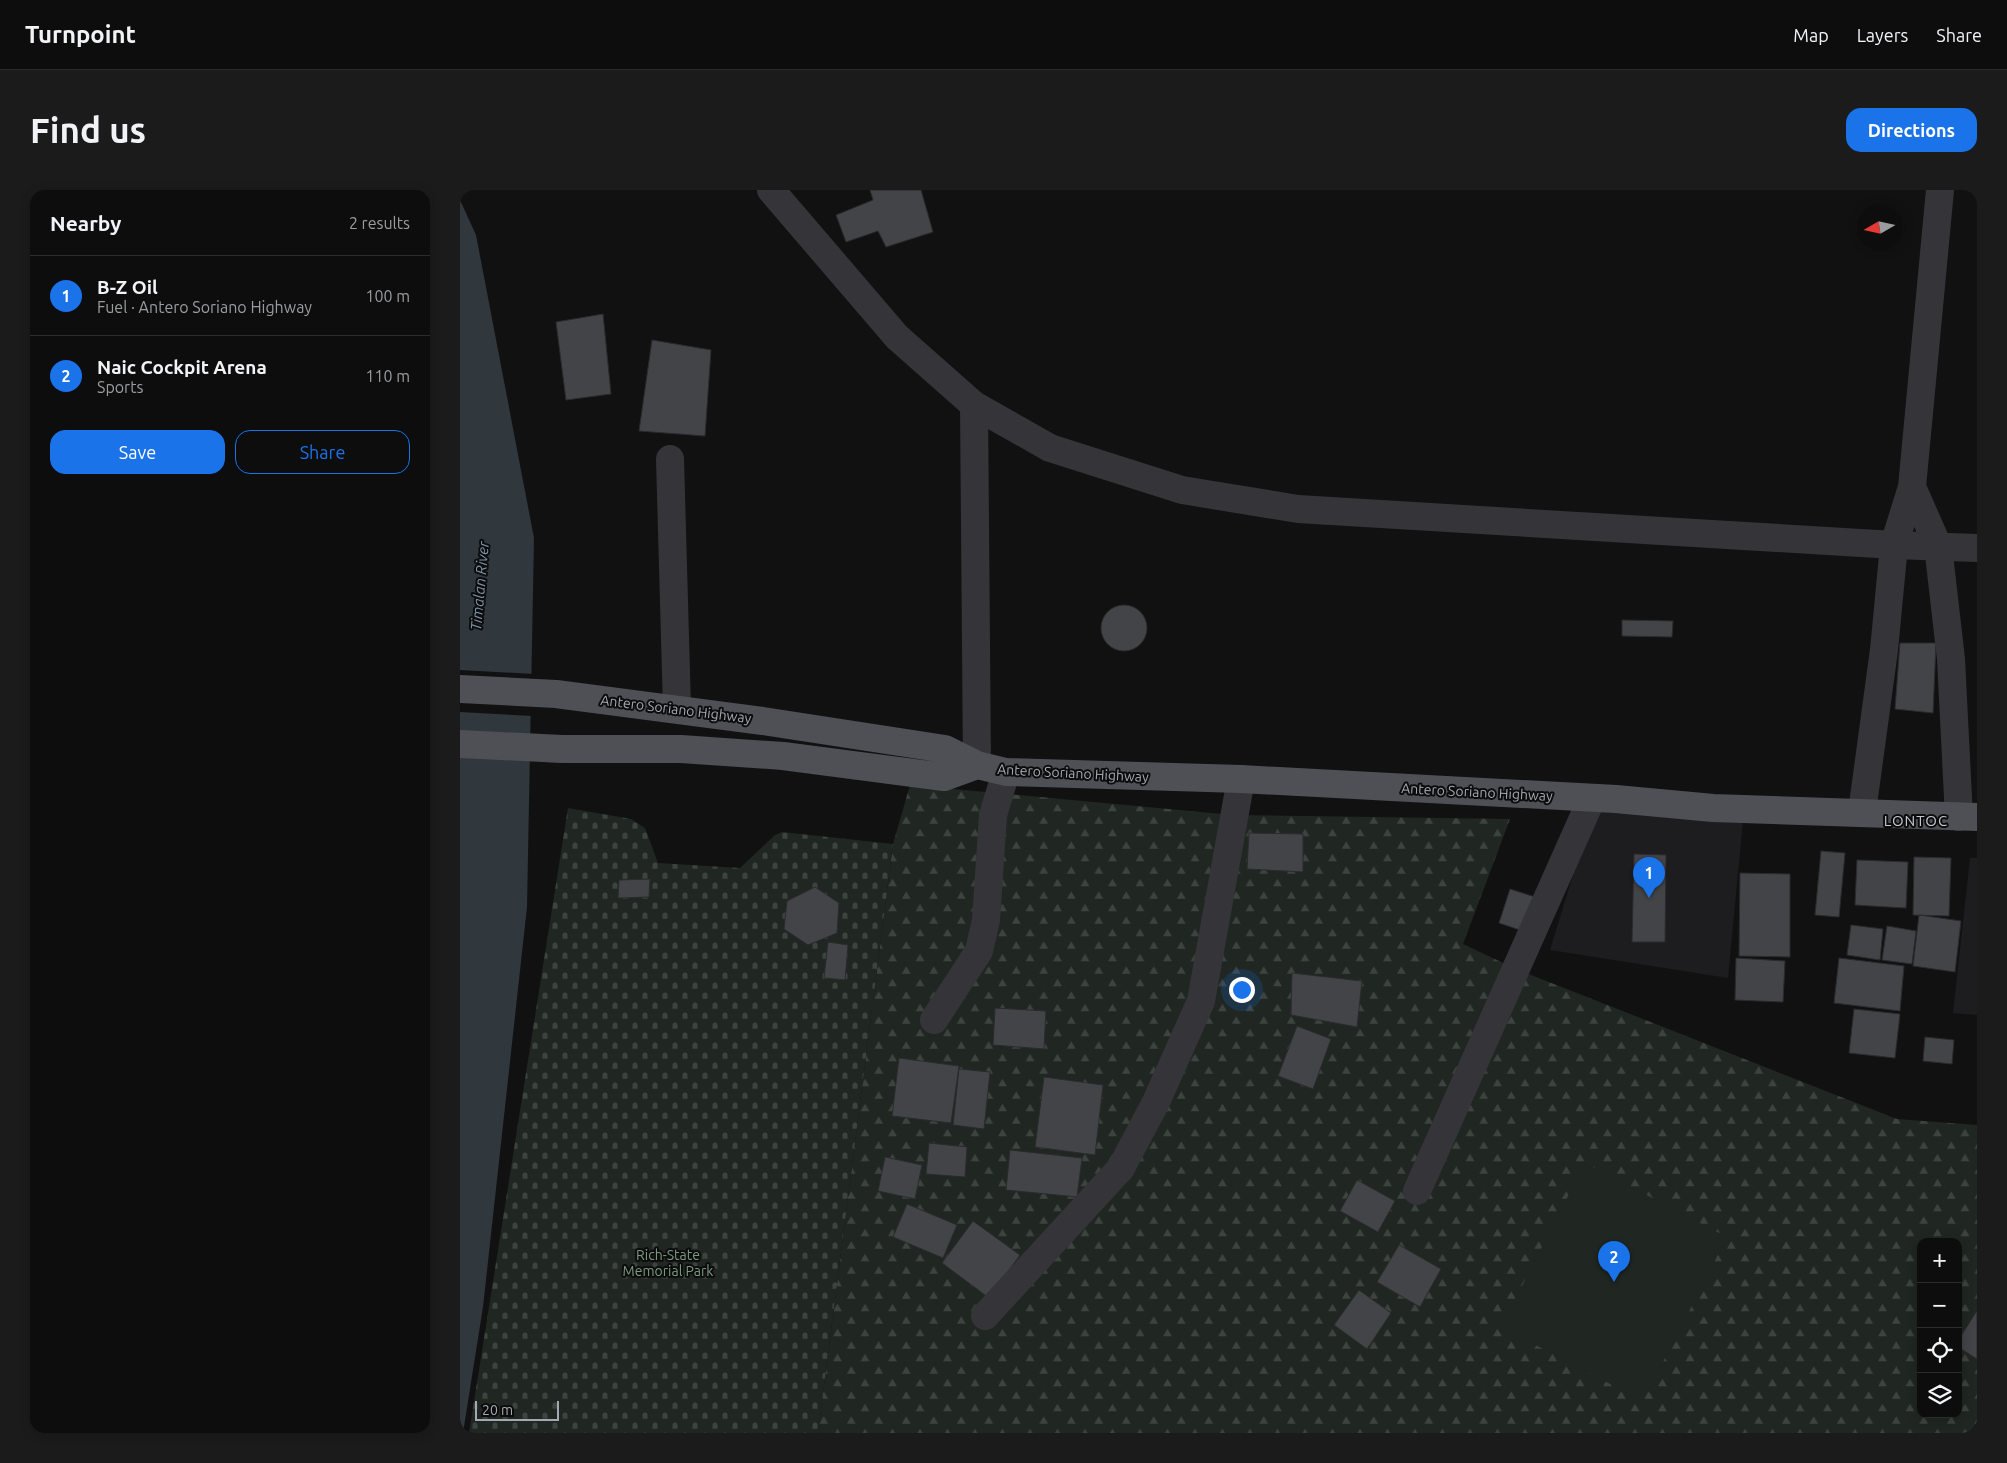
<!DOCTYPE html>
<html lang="en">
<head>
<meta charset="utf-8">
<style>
	:root { --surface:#0d0d0e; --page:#1b1b1c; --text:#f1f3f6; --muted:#9a9c9e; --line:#2d2d2e; --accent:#1a73e8 }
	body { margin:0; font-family:Ubuntu,sans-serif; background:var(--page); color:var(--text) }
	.controls { position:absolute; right:15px; bottom:15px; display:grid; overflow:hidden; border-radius:10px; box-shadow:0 2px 12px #0003 }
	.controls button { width:45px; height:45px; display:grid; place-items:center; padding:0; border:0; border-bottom:1px solid var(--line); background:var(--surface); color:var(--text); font:25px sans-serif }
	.compass { position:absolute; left:1397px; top:15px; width:45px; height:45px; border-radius:50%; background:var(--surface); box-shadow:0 2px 12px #0003; rotate:261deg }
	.scale { position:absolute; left:15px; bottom:12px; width:84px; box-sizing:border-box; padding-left:5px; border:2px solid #a4a8b1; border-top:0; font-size:14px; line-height:18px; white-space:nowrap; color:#a4a8b1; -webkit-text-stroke:4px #0c0c0d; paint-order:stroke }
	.you { position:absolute; left:781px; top:799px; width:18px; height:18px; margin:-12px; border:4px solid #fff; border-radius:50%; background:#1a73e8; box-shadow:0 0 0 8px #1a73e833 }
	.badge { display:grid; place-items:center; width:32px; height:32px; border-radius:50%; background:var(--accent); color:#fff; font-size:16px; font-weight:700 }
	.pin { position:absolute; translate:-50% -41px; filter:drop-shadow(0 1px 2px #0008) }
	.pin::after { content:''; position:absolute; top:26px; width:18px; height:15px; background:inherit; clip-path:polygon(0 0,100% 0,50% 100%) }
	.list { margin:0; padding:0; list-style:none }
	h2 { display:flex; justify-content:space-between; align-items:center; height:65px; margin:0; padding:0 20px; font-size:21px }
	h2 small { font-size:16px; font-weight:400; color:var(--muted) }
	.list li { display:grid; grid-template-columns:32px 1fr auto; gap:15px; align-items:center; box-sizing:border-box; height:80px; padding:0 20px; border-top:1px solid var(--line) }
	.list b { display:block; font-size:19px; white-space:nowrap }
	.list p { margin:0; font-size:16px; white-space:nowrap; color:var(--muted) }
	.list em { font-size:16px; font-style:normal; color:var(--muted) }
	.actions { display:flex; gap:10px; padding:15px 20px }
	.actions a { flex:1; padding:11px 0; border:1px solid var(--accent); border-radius:15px; text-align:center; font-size:18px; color:var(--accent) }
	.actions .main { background:var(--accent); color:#fff }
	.icon { flex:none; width:28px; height:28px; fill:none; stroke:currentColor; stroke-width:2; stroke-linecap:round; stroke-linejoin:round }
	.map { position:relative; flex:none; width:1517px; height:1243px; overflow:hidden; border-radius:15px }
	header { display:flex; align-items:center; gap:30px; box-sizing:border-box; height:70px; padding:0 25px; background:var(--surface); border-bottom:1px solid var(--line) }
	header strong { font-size:24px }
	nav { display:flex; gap:28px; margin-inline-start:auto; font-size:18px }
	.intro { display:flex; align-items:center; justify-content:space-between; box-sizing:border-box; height:120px; padding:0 30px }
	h1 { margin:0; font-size:35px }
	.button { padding:12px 22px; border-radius:15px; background:var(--accent); color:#fff; font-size:18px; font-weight:700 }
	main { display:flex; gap:30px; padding:0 30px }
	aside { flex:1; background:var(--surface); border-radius:15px; box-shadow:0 2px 12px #0003 }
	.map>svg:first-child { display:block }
	.built { fill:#1d1d1f }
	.forest { fill:url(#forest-firs); fill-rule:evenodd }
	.cemetery { fill:url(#cemetery-stones) }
	.garden { fill:#202621 }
	.water { fill:#30373d }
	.pier { fill:#111112 }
	.building { fill:#434447; stroke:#2b2b2e }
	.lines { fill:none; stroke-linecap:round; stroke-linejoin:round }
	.street { stroke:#353539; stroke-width:28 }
	.primary { stroke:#4f5055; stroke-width:28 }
	.labels { text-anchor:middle; stroke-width:4; stroke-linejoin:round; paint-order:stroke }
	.street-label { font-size:14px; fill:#a4a8b1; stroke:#0c0c0d }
	.park-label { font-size:14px; fill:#7d9a80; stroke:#0c0c0d }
	.water-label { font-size:15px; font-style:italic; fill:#7f93a8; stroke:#0c0c0d }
	.neighbourhood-label { font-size:15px; letter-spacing:1px; fill:#c5c7ce; stroke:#0c0c0d }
</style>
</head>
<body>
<header>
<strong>Turnpoint</strong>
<nav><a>Map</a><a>Layers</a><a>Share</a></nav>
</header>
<div class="intro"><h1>Find us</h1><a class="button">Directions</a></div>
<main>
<aside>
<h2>Nearby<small>2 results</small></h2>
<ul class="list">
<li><span class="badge">1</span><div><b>B-Z Oil</b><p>Fuel · Antero Soriano Highway</p></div><em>100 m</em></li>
<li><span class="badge">2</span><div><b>Naic Cockpit Arena</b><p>Sports</p></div><em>110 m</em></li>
</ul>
<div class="actions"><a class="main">Save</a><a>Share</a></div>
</aside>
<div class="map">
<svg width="1517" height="1243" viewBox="0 0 1517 1243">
	<defs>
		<pattern id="forest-firs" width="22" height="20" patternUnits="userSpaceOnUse" patternTransform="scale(1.25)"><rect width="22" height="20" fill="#202621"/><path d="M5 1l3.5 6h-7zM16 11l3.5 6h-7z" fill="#3d433f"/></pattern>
		<pattern id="cemetery-stones" width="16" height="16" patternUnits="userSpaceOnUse" patternTransform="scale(1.25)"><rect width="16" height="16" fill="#202621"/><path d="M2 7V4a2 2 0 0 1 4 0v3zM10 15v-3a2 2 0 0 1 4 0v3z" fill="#3d433f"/></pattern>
	</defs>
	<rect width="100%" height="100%" fill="#111112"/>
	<path class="built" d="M 1133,619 L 1283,631 L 1268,788 L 1090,760 Z
		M 1510,668 L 1517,668 L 1517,825 L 1493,823 Z"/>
	<path class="forest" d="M 450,595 L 773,625 L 1050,629 L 1003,754 L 1056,779 L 1437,929 L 1517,935 L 1517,1243 L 358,1243 L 433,654 ZM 1461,1052 L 1498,1052 L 1498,1224 L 1461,1224 Z"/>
	<path class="cemetery" d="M 108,618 L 171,629 L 185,638 L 198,673 L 280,678 L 315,645 L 322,642 L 433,654 L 358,1243 L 9,1243 Z"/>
	<path class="garden" d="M 1125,973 L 1267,1047 L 1183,1211 L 1041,1137 Z"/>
	<path class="water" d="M 0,10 L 16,45 L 74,348 L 67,717 L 23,1117 L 3,1243 L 0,1243 Z"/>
	<path class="pier" d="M 0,480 L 74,484 L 73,526 L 0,522 Z"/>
	<path class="building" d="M 410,0 L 461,0 L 473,42 L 426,57 L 418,41 L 386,52 L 376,25 L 413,10 Z
		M 143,124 L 151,204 L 106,210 L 96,132 Z
		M 192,150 L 251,160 L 245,246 L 179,241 Z
		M641 438a23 23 0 1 1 46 0a23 23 0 1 1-46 0Z
		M 1162,430 L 1213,431 L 1212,447 L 1162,446 Z
		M 1440,453 L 1476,453 L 1473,523 L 1435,519 Z
		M 789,643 L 843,644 L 843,682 L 787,679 Z
		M 1361,661 L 1385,663 L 1379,727 L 1355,725 Z
		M 1174,664 L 1206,665 L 1205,752 L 1172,752 Z
		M 1454,667 L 1491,668 L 1489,726 L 1453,725 Z
		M 1397,670 L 1448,672 L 1446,718 L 1395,715 Z
		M 1280,683 L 1330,684 L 1330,767 L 1279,766 Z
		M 190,689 L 189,707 L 158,708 L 159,690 Z
		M 355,697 L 379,713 L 377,743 L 348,755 L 324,739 L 327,711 Z
		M 1050,699 L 1075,707 L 1063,741 L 1039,733 Z
		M 1459,725 L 1501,731 L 1495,782 L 1453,776 Z
		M 1391,735 L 1423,739 L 1420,770 L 1387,765 Z
		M 1427,736 L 1456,741 L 1452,774 L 1422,770 Z
		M 368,752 L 388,755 L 385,790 L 364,788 Z
		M 1276,768 L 1325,771 L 1323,812 L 1275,810 Z
		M 1379,768 L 1444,776 L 1440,821 L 1374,813 Z
		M 832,783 L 902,791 L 897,837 L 831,825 Z
		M 535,818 L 586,821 L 584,859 L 533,855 Z
		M 1394,819 L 1440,824 L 1435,868 L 1389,863 Z
		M 837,836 L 871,849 L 853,899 L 818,886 Z
		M 1465,847 L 1494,850 L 1492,874 L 1463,871 Z
		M 439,868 L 499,876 L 491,933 L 432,926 Z
		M 499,879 L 530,882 L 524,939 L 493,935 Z
		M 584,887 L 643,895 L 635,965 L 575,957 Z
		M 469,953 L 507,957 L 505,987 L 466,984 Z
		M 550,960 L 622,968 L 617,1007 L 546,1000 Z
		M 425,967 L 462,975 L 455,1009 L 418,1001 Z
		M 897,990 L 935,1011 L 918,1042 L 880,1021 Z
		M 447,1014 L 497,1035 L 483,1068 L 433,1047 Z
		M 513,1031 L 560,1065 L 529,1108 L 482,1073 Z
		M 939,1055 L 981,1079 L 960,1117 L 917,1092 Z
		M 899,1100 L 931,1123 L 907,1159 L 874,1135 Z
		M 1516,1122 L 1517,1122 L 1517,1169 L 1498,1157 L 1498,1151 Z"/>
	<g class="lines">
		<path class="street" d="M 311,0 L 437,147 L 514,215 L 590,258 L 722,300 L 838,319 L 1434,355 L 1517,358
			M 514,215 L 517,575
			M 210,269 L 217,518
			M 1452,297 L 1478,356 L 1491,469 L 1499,627
			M 1402,622 L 1424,460 L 1434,355 L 1452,297 L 1480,0
			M 474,830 L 519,761 L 526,730 L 533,625 L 546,582
			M 957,1001 L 1132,608
			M 525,1126 L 661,978 L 696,912 L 741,811 L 781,589"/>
		<path class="primary" d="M 0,499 L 96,504 L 303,531 L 485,559 L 517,575 L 546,582 L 781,589 L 1156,609 L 1253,618 L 1517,627
			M 0,554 L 102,559 L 221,559 L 323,566 L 484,587 L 517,575"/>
	</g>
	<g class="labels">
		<g class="street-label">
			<text transform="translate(216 519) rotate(7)" y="5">Antero Soriano Highway</text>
			<text transform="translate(613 583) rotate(3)" y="5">Antero Soriano Highway</text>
			<text transform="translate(1017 602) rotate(3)" y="5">Antero Soriano Highway</text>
		</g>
		<g class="park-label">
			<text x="208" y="1070">Rich-State<tspan x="208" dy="16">Memorial Park</tspan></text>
		</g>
		<g class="water-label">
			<text transform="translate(20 396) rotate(-85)" y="5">Timalan River</text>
		</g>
		<g class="neighbourhood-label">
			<text x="1456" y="636">LONTOC</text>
		</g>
	</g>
</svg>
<div class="controls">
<button>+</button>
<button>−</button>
<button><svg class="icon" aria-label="locate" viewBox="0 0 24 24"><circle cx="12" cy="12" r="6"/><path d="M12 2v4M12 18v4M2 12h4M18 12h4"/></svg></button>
<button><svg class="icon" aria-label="layers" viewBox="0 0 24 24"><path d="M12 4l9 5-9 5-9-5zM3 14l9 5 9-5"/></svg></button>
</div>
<svg class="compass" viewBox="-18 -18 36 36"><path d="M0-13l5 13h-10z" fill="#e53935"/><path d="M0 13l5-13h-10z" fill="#9a9c9e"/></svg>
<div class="scale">20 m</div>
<div class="you"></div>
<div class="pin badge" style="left:1189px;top:708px">1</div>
<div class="pin badge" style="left:1154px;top:1092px">2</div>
</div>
</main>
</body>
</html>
